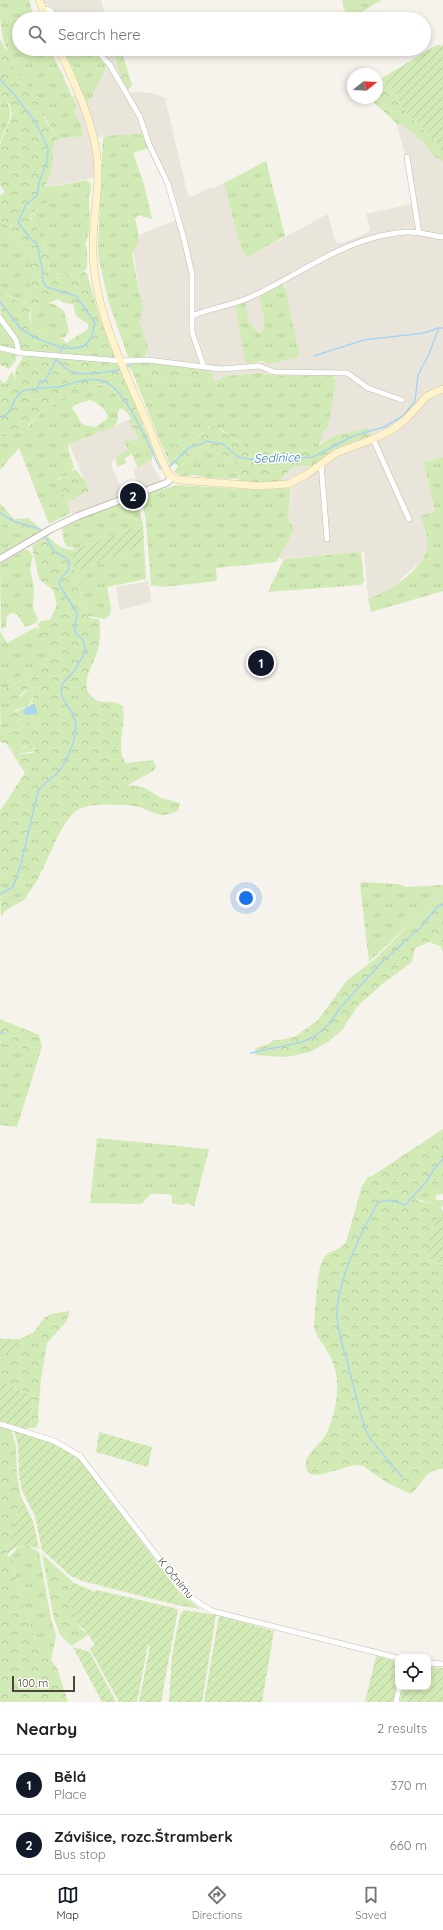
<!DOCTYPE html>
<html lang="en">
<head>
<meta charset="utf-8">
<style>
	:root { --surface:#fff; --page:#f2f2f2; --text:#202124; --muted:#757577; --line:#e0e0e0; --accent:#111827 }
	body { margin:0; font-family:Quicksand,sans-serif; background:var(--page); color:var(--text) }
	.controls { position:absolute; right:12px; bottom:12px; display:grid; overflow:hidden; border-radius:8px; box-shadow:0 2px 6px #0003 }
	.controls button { width:36px; height:36px; display:grid; place-items:center; padding:0; border:0; border-bottom:1px solid var(--line); background:var(--surface); color:var(--text); font:20px sans-serif }
	.compass { position:absolute; left:347px; top:68px; width:36px; height:36px; border-radius:50%; background:var(--surface); box-shadow:0 2px 6px #0003; rotate:72deg }
	.scale { position:absolute; left:12px; bottom:10px; width:63px; box-sizing:border-box; padding-left:4px; border:2px solid #4b4439; border-top:0; font-size:11px; line-height:14px; white-space:nowrap; color:#4b4439; -webkit-text-stroke:3px #fff; paint-order:stroke }
	.you { position:absolute; left:246px; top:898px; width:14px; height:14px; margin:-10px; border:3px solid #fff; border-radius:50%; background:#1a73e8; box-shadow:0 0 0 6px #1a73e833 }
	.badge { display:grid; place-items:center; width:26px; height:26px; border-radius:50%; background:var(--accent); color:#fff; font-size:13px; font-weight:700 }
	.pin { position:absolute; translate:-50% -50%; border:2px solid #fff; box-shadow:0 1px 4px #0006 }
	.list { margin:0; padding:0; list-style:none }
	h2 { display:flex; justify-content:space-between; align-items:center; height:52px; margin:0; padding:0 16px; font-size:17px }
	h2 small { font-size:13px; font-weight:400; color:var(--muted) }
	.list li { display:grid; grid-template-columns:26px 1fr auto; gap:12px; align-items:center; box-sizing:border-box; height:60px; padding:0 16px; border-top:1px solid var(--line) }
	.list b { display:block; font-size:15px; white-space:nowrap }
	.list p { margin:0; font-size:13px; white-space:nowrap; color:var(--muted) }
	.list em { font-size:13px; font-style:normal; color:var(--muted) }
	.icon { flex:none; width:22px; height:22px; fill:none; stroke:currentColor; stroke-width:2; stroke-linecap:round; stroke-linejoin:round }
	.map { position:relative; flex:none; width:443px; height:1702px; overflow:hidden }
	.search { position:absolute; background:var(--surface); box-shadow:0 2px 6px #0003; left:12px; right:12px; top:12px; height:44px; display:flex; align-items:center; gap:10px; box-sizing:border-box; padding:0 14px; border-radius:22px; color:var(--muted); font-size:15px }
	.sheet { height:172px; background:var(--surface) }
	nav { display:flex; justify-content:space-around; align-items:center; box-sizing:border-box; height:56px; border-top:1px solid var(--line); background:var(--surface); font-size:11px; color:var(--muted) }
	nav a { display:grid; justify-items:center; gap:2px }
	nav .on { color:var(--accent) }
	.map>svg:first-child { display:block }
	.residential { fill:#eae5da; fill-rule:evenodd }
	.grass { fill:url(#grass-tufts); fill-rule:evenodd }
	.forest { fill:url(#forest-crowns); fill-rule:evenodd }
	.garden { fill:url(#garden-furrows) }
	.water { fill:url(#water-ripples) }
	.lines { fill:none; stroke-linecap:round; stroke-linejoin:round }
	.stream { stroke:#a9d4f2; stroke-width:1.5 }
	.minor-casing { stroke:#c2bbae; stroke-width:6 }
	.tertiary-casing { stroke:#c2bbae; stroke-width:8 }
	.secondary-casing { stroke:#d6c79b; stroke-width:8 }
	.minor { stroke:#fff; stroke-width:5 }
	.tertiary { stroke:#fff; stroke-width:6 }
	.secondary { stroke:#fff3cd; stroke-width:7 }
	.labels { text-anchor:middle; stroke-width:3; stroke-linejoin:round; paint-order:stroke }
	.street-label { font-size:11px; fill:#4b4439; stroke:#fff }
	.water-label { font-size:12px; font-style:italic; fill:#2e7ab2; stroke:#fff }
</style>
</head>
<body>
<div class="map">
<svg width="443" height="1702" viewBox="0 0 443 1702">
	<defs>
		<pattern id="grass-tufts" width="24" height="20" patternUnits="userSpaceOnUse"><rect width="24" height="20" fill="#d2eab5"/><path d="M3 7l-1-3M5 7V3M7 7l1-3M15 17l-1-3M17 17v-4M19 17l1-3" fill="none" stroke="#b6ca9c"/></pattern>
		<pattern id="forest-crowns" width="20" height="18" patternUnits="userSpaceOnUse"><rect width="20" height="18" fill="#d2eab5"/><path d="M2 6a3 3 0 1 1 6 0M12 15a3 3 0 1 1 6 0" fill="none" stroke="#b6ca9c"/></pattern>
		<pattern id="garden-furrows" width="10" height="10" patternUnits="userSpaceOnUse"><rect width="10" height="10" fill="#d2eab5"/><path d="M-1 1l2-2M0 10L10 0M9 11l2-2" fill="none" stroke="#b6ca9c"/></pattern>
		<pattern id="water-ripples" width="26" height="14" patternUnits="userSpaceOnUse"><rect width="26" height="14" fill="#a9d4f2"/><path d="M2 4q2-2 4 0t4 0M15 11q2-2 4 0t4 0" fill="none" stroke="#8caec5"/></pattern>
	</defs>
	<rect width="100%" height="100%" fill="#f6f3ec"/>
	<path class="residential" d="M 43,0 L 101,0 L 106,19 L 65,19 L 44,3 Z
		M 99,49 L 113,49 L 120,75 L 130,93 L 134,92 L 152,93 L 165,98 L 188,196 L 192,197 L 205,190 L 211,187 L 212,189 L 224,183 L 239,242 L 246,258 L 326,215 L 328,215 L 335,240 L 337,243 L 342,243 L 367,233 L 370,228 L 366,214 L 412,204 L 405,155 L 397,125 L 401,123 L 423,142 L 432,154 L 443,162 L 443,457 L 423,462 L 435,511 L 421,516 L 427,541 L 427,548 L 420,562 L 389,590 L 368,598 L 364,552 L 279,559 L 291,523 L 288,519 L 292,490 L 288,488 L 277,489 L 278,482 L 293,467 L 312,466 L 336,448 L 371,435 L 368,428 L 334,436 L 320,444 L 322,433 L 328,425 L 336,381 L 333,375 L 284,376 L 269,373 L 248,374 L 225,376 L 214,382 L 212,373 L 145,362 L 149,349 L 139,321 L 141,297 L 133,251 L 137,245 L 137,236 L 176,220 L 166,186 L 152,158 L 144,135 L 97,137 L 101,176 L 45,188 L 52,172 L 54,143 L 58,139 L 83,136 L 75,114 L 76,105 L 71,97 L 82,92 L 86,101 L 94,93 L 100,77 L 106,68 L 107,58 ZM 283,283 L 285,284 L 286,291 L 300,357 L 248,364 L 245,302 L 249,323 L 252,324 L 256,331 L 261,333 L 264,329 L 264,324 L 260,295 Z
		M 128,420 L 141,443 L 135,439 L 128,441 L 125,443 L 128,450 L 112,461 L 112,467 L 121,489 L 125,492 L 139,487 L 133,470 L 150,460 L 161,481 L 73,515 L 67,502 L 89,491 L 69,444 Z
		M 149,581 L 151,602 L 120,610 L 116,587 Z"/>
	<path class="grass" d="M 0,0 L 29,0 L 33,14 L 40,19 L 19,19 L 19,49 L 48,49 L 57,63 L 76,105 L 75,114 L 82,126 L 83,136 L 58,139 L 14,69 L 10,59 L 10,51 C 0,45 0,13 0,0 Z
		M 342,0 L 382,0 C 376,3 351,19 347,19 Z
		M 64,49 L 93,49 L 107,65 L 91,99 L 86,102 Z
		M 0,94 C 19,112 7,122 0,142 Z
		M 135,134 L 144,135 L 149,148 L 133,153 L 144,184 L 152,219 L 139,215 L 135,218 L 138,232 L 138,243 L 132,254 L 143,310 L 139,321 L 149,349 L 145,357 L 128,357 L 108,300 L 99,260 L 98,250 L 103,138 L 106,136 Z
		M 266,161 L 285,236 L 246,258 L 239,242 L 224,183 Z
		M 86,180 C 96,185 88,192 89,200 C 89,214 92,231 85,244 L 87,250 L 87,268 L 80,273 L 51,275 C 47,267 52,259 47,250 C 44,244 30,220 31,216 C 35,209 41,207 46,202 C 51,197 51,189 57,186 Z
		M 0,221 L 10,227 L 15,238 L 27,245 L 35,271 L 30,284 L 29,297 L 23,305 L 17,300 L 0,291 Z
		M 283,283 L 286,291 L 300,357 L 268,364 L 263,361 L 248,364 L 246,364 L 235,306 L 245,302 L 249,323 L 252,324 L 256,331 L 261,333 C 269,324 259,306 260,295 Z
		M 40,302 L 54,304 L 64,311 L 69,331 L 66,336 C 53,345 43,333 32,325 L 30,310 L 34,305 Z
		M 0,319 L 9,330 L 18,350 L 0,346 Z
		M 134,370 L 156,378 L 214,382 L 225,376 L 259,373 L 284,376 L 333,375 L 336,381 L 328,426 L 322,433 L 322,439 L 318,446 C 302,454 265,453 247,448 L 219,428 L 210,427 L 191,441 L 186,444 L 177,444 L 169,450 L 164,451 L 132,371 Z
		M 12,371 L 16,382 L 5,394 L 0,393 L 0,380 L 5,384 Z
		M 97,385 C 108,384 121,394 120,407 C 120,409 118,411 118,413 C 118,420 118,424 111,428 L 69,444 L 68,448 L 74,467 L 68,475 L 58,478 L 71,513 L 49,524 L 19,448 L 0,470 L 0,437 L 15,434 L 29,426 L 36,417 L 58,402 L 88,391 ZM 89,400 C 98,402 106,409 108,418 L 96,427 L 83,425 L 72,408 L 74,405 Z
		M 126,439 L 129,441 L 135,439 L 141,443 L 150,460 L 138,468 L 132,454 L 125,458 L 126,463 L 117,467 L 116,459 L 119,455 L 128,450 L 125,443 Z
		M 213,452 L 224,455 L 240,465 L 241,471 L 238,479 L 207,478 L 195,475 L 182,476 L 174,472 L 178,466 L 183,466 L 195,455 Z
		M 443,457 L 443,591 L 371,612 L 368,598 C 388,593 424,569 427,547 C 428,537 423,526 421,516 L 435,511 L 423,462 Z
		M 178,485 L 262,490 L 291,488 L 288,519 L 294,530 L 276,562 L 216,568 L 217,581 L 164,587 L 151,585 L 146,521 L 141,495 Z
		M 136,498 L 143,524 L 75,549 L 66,546 L 63,538 L 62,528 L 87,516 Z
		M 0,524 L 27,530 L 32,536 L 0,554 Z
		M 144,545 L 146,579 L 107,587 L 111,608 L 110,615 L 105,619 L 88,616 L 85,614 L 79,584 L 74,572 Z
		M 24,550 L 28,550 L 33,555 L 30,569 L 34,587 L 33,608 L 38,619 L 36,623 L 25,627 L 17,614 L 11,613 L 7,616 L 6,626 L 1,629 L 0,564 Z
		M 361,552 L 364,581 L 361,585 L 268,592 L 284,559 Z
		M 36,627 C 41,630 44,634 46,639 C 49,646 51,653 47,660 C 43,669 9,689 0,689 L 0,631 L 7,643 Z
		M 28,689 L 32,690 L 34,692 C 30,705 29,706 15,710 L 16,721 L 36,714 L 40,718 L 39,721 L 13,731 L 22,748 L 33,745 L 34,751 L 14,755 L 11,745 L 1,731 L 0,702 L 21,696 Z
		M 0,872 L 34,885 L 24,900 L 0,892 Z
		M 362,882 L 399,884 L 407,887 L 443,885 L 443,891 L 418,916 L 369,962 L 360,884 Z
		M 0,1042 L 40,1053 L 17,1127 L 0,1125 Z
		M 97,1138 L 209,1149 L 194,1207 L 187,1203 L 182,1205 L 172,1203 L 172,1196 L 168,1194 L 150,1194 L 142,1204 L 90,1203 Z
		M 426,1186 L 443,1186 L 443,1194 L 436,1195 L 435,1197 L 437,1200 L 443,1200 L 443,1206 L 415,1199 L 414,1197 L 418,1188 Z
		M 27,1545 L 39,1552 L 51,1619 L 56,1636 L 51,1660 L 32,1632 L 17,1584 L 12,1554 L 18,1547 Z"/>
	<path class="forest" d="M 0,39 L 5,48 L 10,51 L 10,59 L 14,69 L 35,95 L 45,120 L 58,139 L 54,143 L 52,172 L 45,187 L 57,186 C 51,189 53,195 49,200 C 43,207 33,208 30,218 L 37,228 L 42,242 L 50,255 L 49,271 L 53,275 L 73,274 L 84,271 L 87,274 L 100,318 L 154,452 L 151,462 L 128,420 L 131,419 C 128,413 126,410 120,408 C 120,394 112,386 98,384 L 85,393 L 58,402 L 36,417 L 25,429 L 15,434 L 0,437 L 0,393 L 5,394 L 16,382 C 12,365 23,365 24,351 L 18,350 C 16,340 7,334 3,326 C 0,316 0,301 0,291 L 24,305 L 29,297 L 30,284 L 35,271 L 27,245 L 15,238 L 10,227 L 0,221 L 0,195 L 5,192 L 0,185 L 0,144 L 12,115 L 10,105 L 0,94 ZM 58,299 L 64,303 L 73,304 L 76,316 L 88,324 L 88,329 L 66,343 L 63,339 C 48,342 17,319 34,305 C 39,301 41,304 46,304 C 50,303 54,300 58,299 Z
		M 113,49 L 121,49 L 132,85 L 129,89 L 127,89 L 120,75 Z
		M 377,81 L 383,81 L 395,92 L 402,108 L 443,149 L 443,162 L 432,154 L 423,142 L 401,124 L 397,125 C 390,114 378,109 370,98 L 377,98 Z
		M 0,351 L 16,355 L 16,360 L 9,369 L 0,365 Z
		M 142,362 L 207,370 L 212,373 L 214,382 L 156,378 L 137,371 L 132,371 L 127,365 Z
		M 215,426 L 247,448 L 276,452 L 314,448 L 334,436 L 368,428 L 371,436 L 336,448 L 312,466 L 293,467 L 278,482 L 239,482 L 240,465 L 224,455 L 213,452 L 195,455 L 181,468 L 175,463 L 170,465 L 164,451 L 169,450 L 177,444 L 186,444 L 191,441 L 203,433 L 206,429 Z
		M 75,469 L 85,481 L 89,491 L 67,502 L 58,480 Z
		M 0,503 L 14,519 L 28,518 L 38,526 L 40,531 L 32,536 L 27,530 L 0,524 Z
		M 47,536 L 60,547 L 72,550 C 75,572 81,592 85,614 L 90,618 L 99,619 C 101,628 100,641 98,650 C 94,663 79,684 91,696 C 99,706 113,698 122,706 C 128,723 114,750 126,763 L 153,760 L 156,767 L 153,771 L 128,785 L 143,787 L 161,798 L 180,803 L 178,811 C 174,812 168,815 163,815 C 155,815 144,807 134,806 C 121,804 91,803 79,809 C 60,820 47,866 34,885 L 0,872 L 0,811 L 25,773 L 6,743 L 0,742 L 0,724 L 3,728 L 1,731 C 3,736 7,737 10,742 C 12,746 11,751 14,755 L 33,753 L 35,749 L 33,745 L 18,748 L 12,734 L 13,731 L 39,721 L 40,718 L 36,714 L 14,721 L 11,715 C 16,710 28,708 31,703 C 33,700 33,695 34,692 L 32,690 L 27,689 L 14,700 L 0,702 L 0,689 C 11,689 39,670 46,662 C 48,659 50,653 49,650 C 49,640 39,633 38,624 L 41,621 L 50,620 L 57,605 L 53,590 L 39,579 L 32,546 Z
		M 443,891 L 443,952 L 440,946 L 429,942 L 415,948 L 412,962 L 381,985 L 357,1007 L 342,1030 L 328,1042 L 310,1052 L 287,1057 L 255,1055 L 256,1048 L 271,1043 L 273,1040 L 281,1040 L 296,1036 L 318,1020 L 347,980 L 375,959 Z
		M 0,892 L 24,900 L 6,910 L 1,917 Z
		M 0,1019 L 39,1035 L 42,1047 L 40,1053 L 2,1043 L 0,1041 Z
		M 443,1129 L 443,1186 L 418,1188 L 414,1197 L 418,1201 L 442,1205 L 430,1238 L 432,1260 L 443,1265 L 443,1469 C 422,1470 424,1484 411,1494 L 389,1484 L 363,1466 L 355,1465 L 319,1475 L 310,1474 C 296,1460 318,1447 325,1436 C 328,1430 331,1423 333,1416 C 339,1394 340,1371 327,1351 C 323,1343 316,1337 314,1327 C 315,1314 317,1266 324,1257 C 330,1249 341,1251 346,1242 L 362,1186 L 368,1177 L 372,1176 Z
		M 70,1311 L 66,1322 L 47,1343 L 41,1379 L 38,1417 L 39,1422 L 35,1428 L 30,1428 L 33,1396 L 0,1380 L 0,1355 L 12,1351 L 20,1339 L 34,1332 L 44,1318 L 51,1314 Z
		M 0,1428 L 11,1430 L 16,1446 L 17,1476 L 21,1497 L 7,1554 L 9,1557 L 12,1554 L 17,1584 L 32,1632 L 57,1668 L 68,1702 L 0,1702 Z
		M 42,1554 L 72,1581 L 67,1603 L 73,1611 L 74,1617 L 77,1618 L 77,1625 L 88,1635 L 72,1646 L 60,1635 L 54,1619 Z
		M 179,1592 L 200,1609 L 177,1605 Z"/>
	<path class="garden" d="M 437,45 L 443,45 L 443,149 L 402,108 L 395,92 L 383,81 L 377,81 Z
		M 143,524 L 144,545 L 74,572 L 72,550 Z
		M 440,1209 L 443,1210 L 443,1265 L 432,1260 L 428,1255 L 430,1238 Z
		M 0,1339 L 20,1339 L 12,1351 L 0,1355 Z
		M 0,1380 L 33,1396 L 30,1428 L 25,1429 L 0,1423 Z
		M 14,1430 L 56,1445 L 76,1456 L 75,1458 L 80,1459 L 179,1592 L 177,1605 L 82,1581 L 71,1576 L 42,1550 L 35,1516 L 22,1490 L 19,1475 L 18,1445 Z
		M 99,1432 L 152,1447 L 148,1467 L 96,1452 Z
		M 21,1497 L 33,1521 L 39,1549 C 24,1543 19,1544 7,1554 Z
		M 72,1582 L 95,1592 L 96,1590 C 124,1596 149,1602 178,1609 L 161,1702 L 139,1702 L 150,1646 L 148,1645 L 137,1702 L 119,1702 L 90,1649 L 95,1645 L 84,1629 L 77,1625 L 77,1618 L 74,1617 L 73,1611 L 67,1603 Z
		M 184,1610 L 216,1615 L 202,1702 L 169,1702 L 172,1655 L 180,1615 Z
		M 219,1616 L 274,1631 L 262,1702 L 204,1702 Z
		M 73,1647 L 90,1652 L 116,1702 L 102,1702 Z
		M 376,1656 L 398,1662 L 398,1680 L 393,1702 L 365,1702 Z
		M 428,1667 L 443,1668 L 443,1702 L 400,1702 L 403,1687 L 428,1687 Z"/>
	<path class="water" d="M 34,704 L 38,713 L 27,715 L 23,713 L 23,710 Z"/>
	<g class="lines">
		<path class="stream" d="M 0,79 L 16,97 L 34,120 L 44,139 L 48,149 L 47,162 L 40,179 L 37,195 L 26,205 L 18,222 L 29,237 L 37,244 L 42,268 L 43,281 L 46,287 L 76,296 L 95,323 C 89,347 87,349 62,348 L 47,377 L 45,381 L 40,381 L 37,389
			M 0,302 L 21,329 L 36,338 L 62,348
			M 314,356 L 364,340 L 424,333 L 438,328
			M 57,360 C 62,365 67,371 74,373 C 83,375 113,372 121,369
			M 125,367 L 130,365
			M 0,417 C 14,415 11,397 23,391 C 33,387 47,388 59,387 C 73,384 88,376 103,381 C 126,388 149,447 160,468 L 163,469
			M 168,467 C 177,463 182,451 191,447 C 196,444 201,447 206,441 L 223,444 L 238,457 L 248,459 L 265,461 L 313,457 L 353,436 L 384,427 L 403,416 L 415,401 L 418,375 L 428,356 L 439,328 L 443,328
			M 0,513 L 15,522 L 40,529 L 41,531
			M 0,894 L 13,887 L 21,864 L 38,791 C 44,782 54,778 60,770 C 69,757 78,736 75,720 C 73,710 61,702 61,690 C 62,680 70,677 75,670 C 77,668 77,664 79,662 C 87,650 87,656 83,640 C 71,632 75,627 77,613 L 60,586 L 59,581 L 68,570 L 70,562 L 67,559 L 54,551 L 45,536
			M 0,1032 L 4,1034
			M 251,1053 L 302,1042 L 315,1036 L 329,1024 L 340,1008 L 381,963 L 421,927 L 438,906 L 443,904
			M 402,1477 L 371,1440 L 365,1429 C 359,1407 353,1386 348,1364 C 343,1348 338,1333 337,1316 C 336,1282 362,1231 378,1202 L 391,1200 L 405,1205 L 426,1182 L 434,1169 L 443,1159"/>
		<g class="minor-casing">
			<path id="minor" d="M 43,11 L 48,9 L 60,19
				M 95,49 L 110,65 L 140,117 L 149,144 L 168,184 L 184,239 L 192,274 L 192,332 L 204,367 L 222,369 L 259,366 L 274,372 L 347,373 L 368,388 L 402,400
				M 407,157 L 419,233
				M 192,316 C 212,307 233,306 253,296 C 305,272 346,236 407,232 C 419,231 431,236 443,237
				M 0,318 L 16,340 L 19,353
				M 0,348 L 23,353 L 122,361 L 148,360 L 204,367
				M 373,439 L 409,519
				M 321,463 L 327,539
				M 0,1424 L 54,1441 L 80,1456 L 184,1591 L 199,1603 L 212,1611 L 398,1658
				M 428,1663 L 443,1664
				M 396,1702 L 399,1687"/>
		</g>
		<g class="tertiary-casing">
			<path id="tertiary" d="M 0,559 L 51,529 L 78,516 L 166,483 L 172,478"/>
		</g>
		<g class="secondary-casing">
			<path id="secondary" d="M 39,0 L 47,19
				M 59,49 C 73,81 90,114 96,149 C 102,184 92,217 93,252 C 94,312 126,373 149,427 C 155,441 162,465 171,477 L 180,480 L 258,486 L 288,484 L 306,475 L 336,453 L 373,439 L 392,430 L 407,418 L 427,396 L 443,389"/>
		</g>
		<use href="#minor" class="minor"/>
		<use href="#tertiary" class="tertiary"/>
		<use href="#secondary" class="secondary"/>
	</g>
	<g class="labels">
		<g class="street-label">
			<text transform="translate(176 1578) rotate(50)" y="4">K Očnímu</text>
		</g>
		<g class="water-label">
			<text transform="translate(277 458) rotate(-2)" y="4">Sedlnice</text>
		</g>
	</g>
</svg>
<div class="controls">
<button><svg class="icon" aria-label="locate" viewBox="0 0 24 24"><circle cx="12" cy="12" r="6"/><path d="M12 2v4M12 18v4M2 12h4M18 12h4"/></svg></button>
</div>
<svg class="compass" viewBox="-18 -18 36 36"><path d="M0-13l5 13h-10z" fill="#e53935"/><path d="M0 13l5-13h-10z" fill="#757577"/></svg>
<div class="scale">100 m</div>
<div class="you"></div>
<div class="pin badge" style="left:261px;top:663px">1</div>
<div class="pin badge" style="left:133px;top:496px">2</div>
<div class="search"><svg class="icon" aria-label="search" viewBox="0 0 24 24"><circle cx="10" cy="10" r="6"/><path d="M15 15l6 6"/></svg>Search here</div>
</div>
<section class="sheet">
<h2>Nearby<small>2 results</small></h2>
<ul class="list">
<li><span class="badge">1</span><div><b>Bělá</b><p>Place</p></div><em>370 m</em></li>
<li><span class="badge">2</span><div><b>Závišice, rozc.Štramberk</b><p>Bus stop</p></div><em>660 m</em></li>
</ul>
</section>
<nav>
<a class="on"><svg class="icon" aria-label="map" viewBox="0 0 24 24"><path d="M3 6l6-2 6 2 6-2v14l-6 2-6-2-6 2zM9 4v14M15 6v14"/></svg>Map</a>
<a><svg class="icon" aria-label="directions" viewBox="0 0 24 24"><path d="M12 3l9 9-9 9-9-9zM9 14v-3h6M13 9l2 2-2 2"/></svg>Directions</a>
<a><svg class="icon" aria-label="saved" viewBox="0 0 24 24"><path d="M7 4h10v16l-5-4-5 4z"/></svg>Saved</a>
</nav>
</body>
</html>
